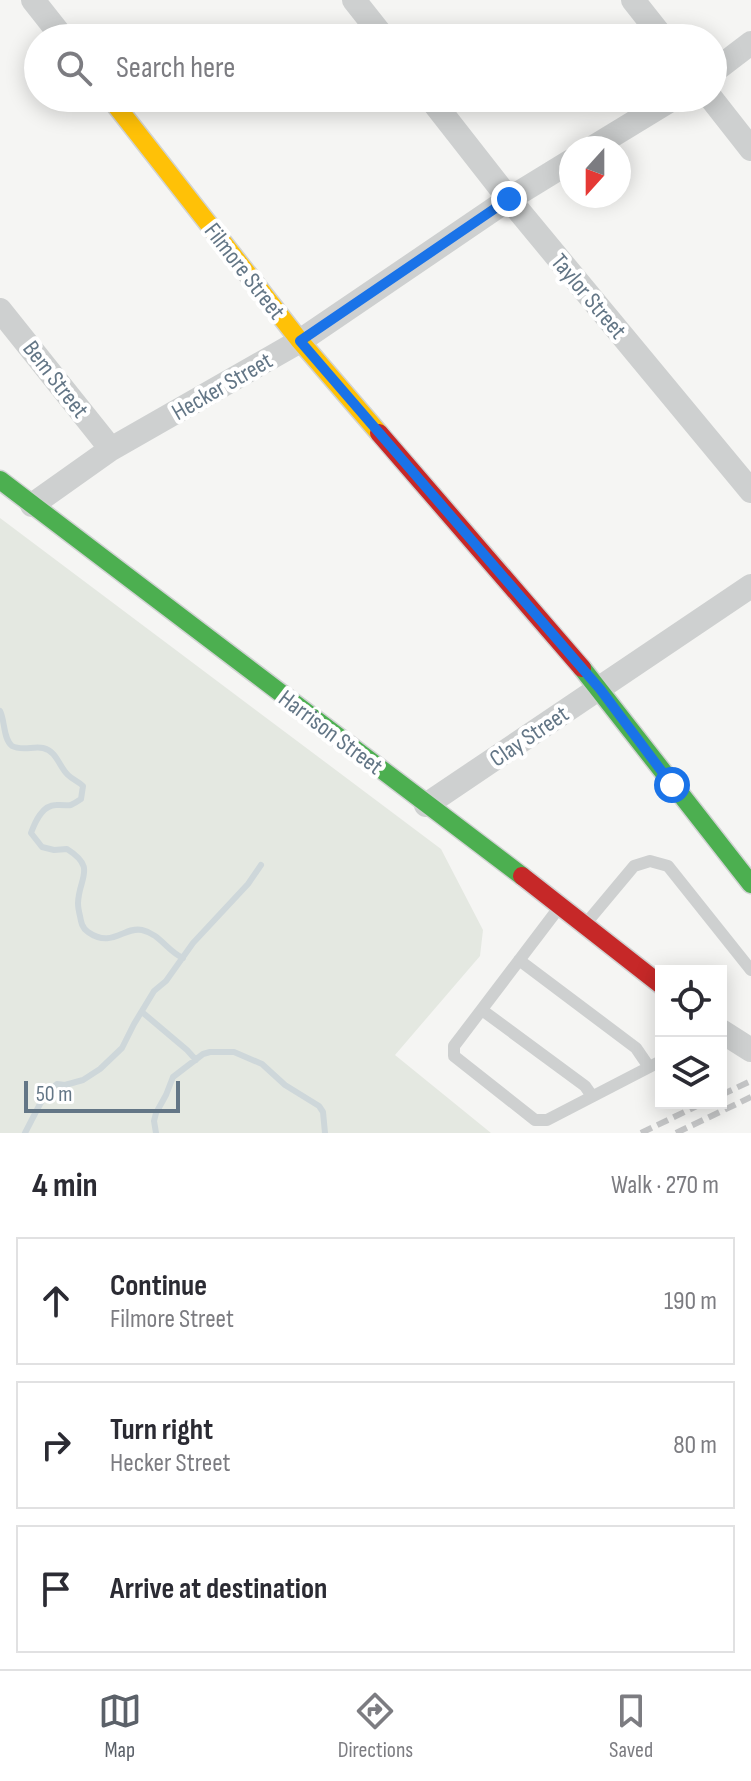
<!DOCTYPE html>
<html lang="en">
<head>
<meta charset="utf-8">
<style>
	:root { --surface:#fff; --page:#f2f2f3; --text:#2b2b33; --muted:#7c7c81; --line:#e1e1e2; --accent:#5b6169 }
	body { margin:0; font-family:"Sofia Sans Condensed",sans-serif; background:var(--page); color:var(--text) }
	.controls { position:absolute; right:24px; bottom:24px; display:grid; overflow:hidden; border-radius:0px; box-shadow:0 4px 20px #0003 }
	.controls button { width:72px; height:72px; display:grid; place-items:center; padding:0; border:0; border-bottom:2px solid var(--line); background:var(--surface); color:var(--text); font:40px sans-serif }
	.compass { position:absolute; left:559px; top:136px; width:72px; height:72px; border-radius:50%; background:var(--surface); box-shadow:0 4px 20px #0003; rotate:201deg }
	.scale { position:absolute; left:24px; bottom:20px; width:156px; box-sizing:border-box; padding-left:8px; border:4px solid #637686; border-top:0; font-size:22px; line-height:28px; white-space:nowrap; color:#637686; -webkit-text-stroke:6px #fff; paint-order:stroke }
	.stop { position:absolute; width:24px; height:24px; margin:-18px; border:6px solid #1a73e8; border-radius:50%; background:#fff }
	.stop.end { background:#1a73e8; border-color:#fff; box-shadow:0 2px 8px #0008 }
	.list { margin:0; padding:0; list-style:none }
	h2 { display:flex; justify-content:space-between; align-items:center; height:104px; margin:0; padding:0 32px; font-size:34px }
	h2 small { font-size:26px; font-weight:400; color:var(--muted) }
	.list li { display:grid; grid-template-columns:52px 1fr auto; gap:24px; align-items:center; box-sizing:border-box; height:128px; margin:0 16px 16px; padding:0 16px; border:2px solid var(--line); border-radius:0px }
	.list b { display:block; font-size:30px; white-space:nowrap }
	.list p { margin:0; font-size:26px; white-space:nowrap; color:var(--muted) }
	.list em { font-size:26px; font-style:normal; color:var(--muted) }
	.icon { flex:none; width:44px; height:44px; fill:none; stroke:currentColor; stroke-width:2; stroke-linecap:round; stroke-linejoin:round }
	.map { position:relative; flex:none; width:751px; height:1133px; overflow:hidden }
	.search { position:absolute; background:var(--surface); box-shadow:0 4px 20px #0003; left:24px; right:24px; top:24px; height:88px; display:flex; align-items:center; gap:20px; box-sizing:border-box; padding:0 28px; border-radius:44px; color:var(--muted); font-size:30px }
	.sheet { height:536px; background:var(--surface) }
	nav { display:flex; justify-content:space-around; align-items:center; box-sizing:border-box; height:112px; border-top:2px solid var(--line); background:var(--surface); font-size:22px; color:var(--muted) }
	nav a { display:grid; justify-items:center; gap:4px }
	nav .on { color:var(--accent) }
	.map>svg:first-child { display:block }
	.green { fill:#e4e8e1 }
	.lines { fill:none; stroke-linecap:round; stroke-linejoin:round }
	.stream { stroke:#ced7da; stroke-width:6 }
	.fast-casing { stroke:#d1d3d3; stroke-width:21 }
	.slow-casing { stroke:#d1d3d3; stroke-width:21 }
	.jam-casing { stroke:#d1d3d3; stroke-width:21 }
	.lane { stroke:#ced0d0; stroke-width:12 }
	.street { stroke:#ced0d0; stroke-width:24 }
	.fast { stroke:#4caf50; stroke-width:18 }
	.slow { stroke:#ffc107; stroke-width:18 }
	.jam { stroke:#c62828; stroke-width:18 }
	.rail { stroke:#c4c5c6; stroke-width:6; stroke-dasharray:12 6; stroke-linecap:butt }
	.route { stroke:#1a73e8; stroke-width:10 }
	.labels { text-anchor:middle; stroke-width:8; stroke-linejoin:round; paint-order:stroke }
	.street-label { font-size:24px; fill:#637686; stroke:#fff }
</style>
</head>
<body>
<div class="map">
<svg width="751" height="1133" viewBox="0 0 751 1133">
	<rect width="100%" height="100%" fill="#f5f5f3"/>
	<path class="green" d="M 0,518 L 441,849 L 483,930 L 480,956 L 395,1055 L 491,1133 L 0,1133 Z"/>
	<g class="lines">
		<path class="stream" d="M 0,711 C 5,720 3,739 12,746 C 21,751 34,746 43,748 C 57,751 59,767 68,775 C 73,780 78,781 83,786 L 81,799 C 66,809 71,804 56,805 C 42,805 35,822 31,833 L 42,847 L 54,850 L 67,849 C 97,868 79,877 78,903 C 78,908 79,912 80,916 C 81,922 82,928 88,932 C 112,949 124,926 142,930 C 160,934 167,951 183,958
			M 142,1012 L 187,1050 L 196,1060
			M 25,1133 L 40,1104 L 51,1089 L 57,1084 L 65,1085 L 83,1080 L 100,1069 L 122,1048 L 134,1024 L 154,991 L 166,981 L 193,943 L 248,884 L 261,865
			M 156,1133 L 154,1121 L 156,1113 L 166,1095 L 173,1077 L 203,1054 L 210,1052 L 234,1052 L 262,1064 L 285,1085 L 319,1106 L 323,1112 L 325,1133"/>
		<g class="fast-casing">
			<path id="fast" d="M 0,480 L 522,876
				M 582,668 L 751,884"/>
		</g>
		<g class="slow-casing">
			<path id="slow" d="M 110,98 L 300,341 L 379,433"/>
		</g>
		<g class="jam-casing">
			<path id="jam" d="M 379,433 L 582,668
				M 522,876 L 661,985"/>
		</g>
		<path class="lane" d="M 558,909 L 454,1046 L 454,1056 L 535,1120 L 547,1120 L 661,1061
			M 588,921 L 634,866 L 650,861 L 668,866 L 751,970
			M 519,960 L 636,1048 L 649,1067
			M 482,1010 L 585,1086 L 592,1096"/>
		<path class="street" d="M 33,0 L 63,38
			M 354,0 L 384,38
			M 633,0 L 663,38
			M 713,72 L 751,43
			M 430,98 L 509,199 L 751,491
			M 711,98 L 751,149
			M 592,148 L 674,98
			M 0,310 L 111,449
			M 32,505 L 111,449 L 300,341 L 509,199 L 571,161
			M 426,805 L 751,586
			M 721,1031 L 751,1050"/>
		<use href="#fast" class="fast"/>
		<use href="#slow" class="slow"/>
		<use href="#jam" class="jam"/>
		<path class="rail" d="M 721,1095 L 751,1081
			M 641,1133 L 703,1103
			M 676,1133 L 751,1097"/>
	</g>
	<g class="lines">
		<path class="route" d="M 509,199 L 300,341 L 600,689 L 672,785"/>
	</g>
	<g class="labels">
		<g class="street-label">
			<text transform="translate(245 271) rotate(52)" y="8">Filmore Street</text>
			<text transform="translate(589 296) rotate(50)" y="8">Taylor Street</text>
			<text transform="translate(56 379) rotate(52)" y="8">Bem Street</text>
			<text transform="translate(222 386) rotate(-30)" y="8">Hecker Street</text>
			<text transform="translate(331 732) rotate(37)" y="8">Harrison Street</text>
			<text transform="translate(529 736) rotate(-34)" y="8">Clay Street</text>
		</g>
	</g>
</svg>
<div class="controls">
<button><svg class="icon" aria-label="locate" viewBox="0 0 24 24"><circle cx="12" cy="12" r="6"/><path d="M12 2v4M12 18v4M2 12h4M18 12h4"/></svg></button>
<button><svg class="icon" aria-label="layers" viewBox="0 0 24 24"><path d="M12 4l9 5-9 5-9-5zM3 14l9 5 9-5"/></svg></button>
</div>
<svg class="compass" viewBox="-18 -18 36 36"><path d="M0-13l5 13h-10z" fill="#e53935"/><path d="M0 13l5-13h-10z" fill="#7c7c81"/></svg>
<div class="scale">50 m</div>
<div class="stop" style="left:672px;top:785px"></div>
<div class="stop end" style="left:509px;top:199px"></div>
<div class="search"><svg class="icon" aria-label="search" viewBox="0 0 24 24"><circle cx="10" cy="10" r="6"/><path d="M15 15l6 6"/></svg>Search here</div>
</div>
<section class="sheet">
<h2>4 min<small>Walk · 270 m</small></h2>
<ul class="list">
<li><svg class="icon" aria-label="ahead" viewBox="0 0 24 24"><path d="M12 20V5M6 11l6-6 6 6"/></svg><div><b>Continue</b><p>Filmore Street</p></div><em>190 m</em></li>
<li><svg class="icon" aria-label="right" viewBox="0 0 24 24"><path d="M7 20v-9h11M14 6l5 5-5 5"/></svg><div><b>Turn right</b><p>Hecker Street</p></div><em>80 m</em></li>
<li><svg class="icon" aria-label="arrive" viewBox="0 0 24 24"><path d="M6 21V4h12l-3 4 3 4H6"/></svg><div><b>Arrive at destination</b></div></li>
</ul>
</section>
<nav>
<a class="on"><svg class="icon" aria-label="map" viewBox="0 0 24 24"><path d="M3 6l6-2 6 2 6-2v14l-6 2-6-2-6 2zM9 4v14M15 6v14"/></svg>Map</a>
<a><svg class="icon" aria-label="directions" viewBox="0 0 24 24"><path d="M12 3l9 9-9 9-9-9zM9 14v-3h6M13 9l2 2-2 2"/></svg>Directions</a>
<a><svg class="icon" aria-label="saved" viewBox="0 0 24 24"><path d="M7 4h10v16l-5-4-5 4z"/></svg>Saved</a>
</nav>
</body>
</html>
